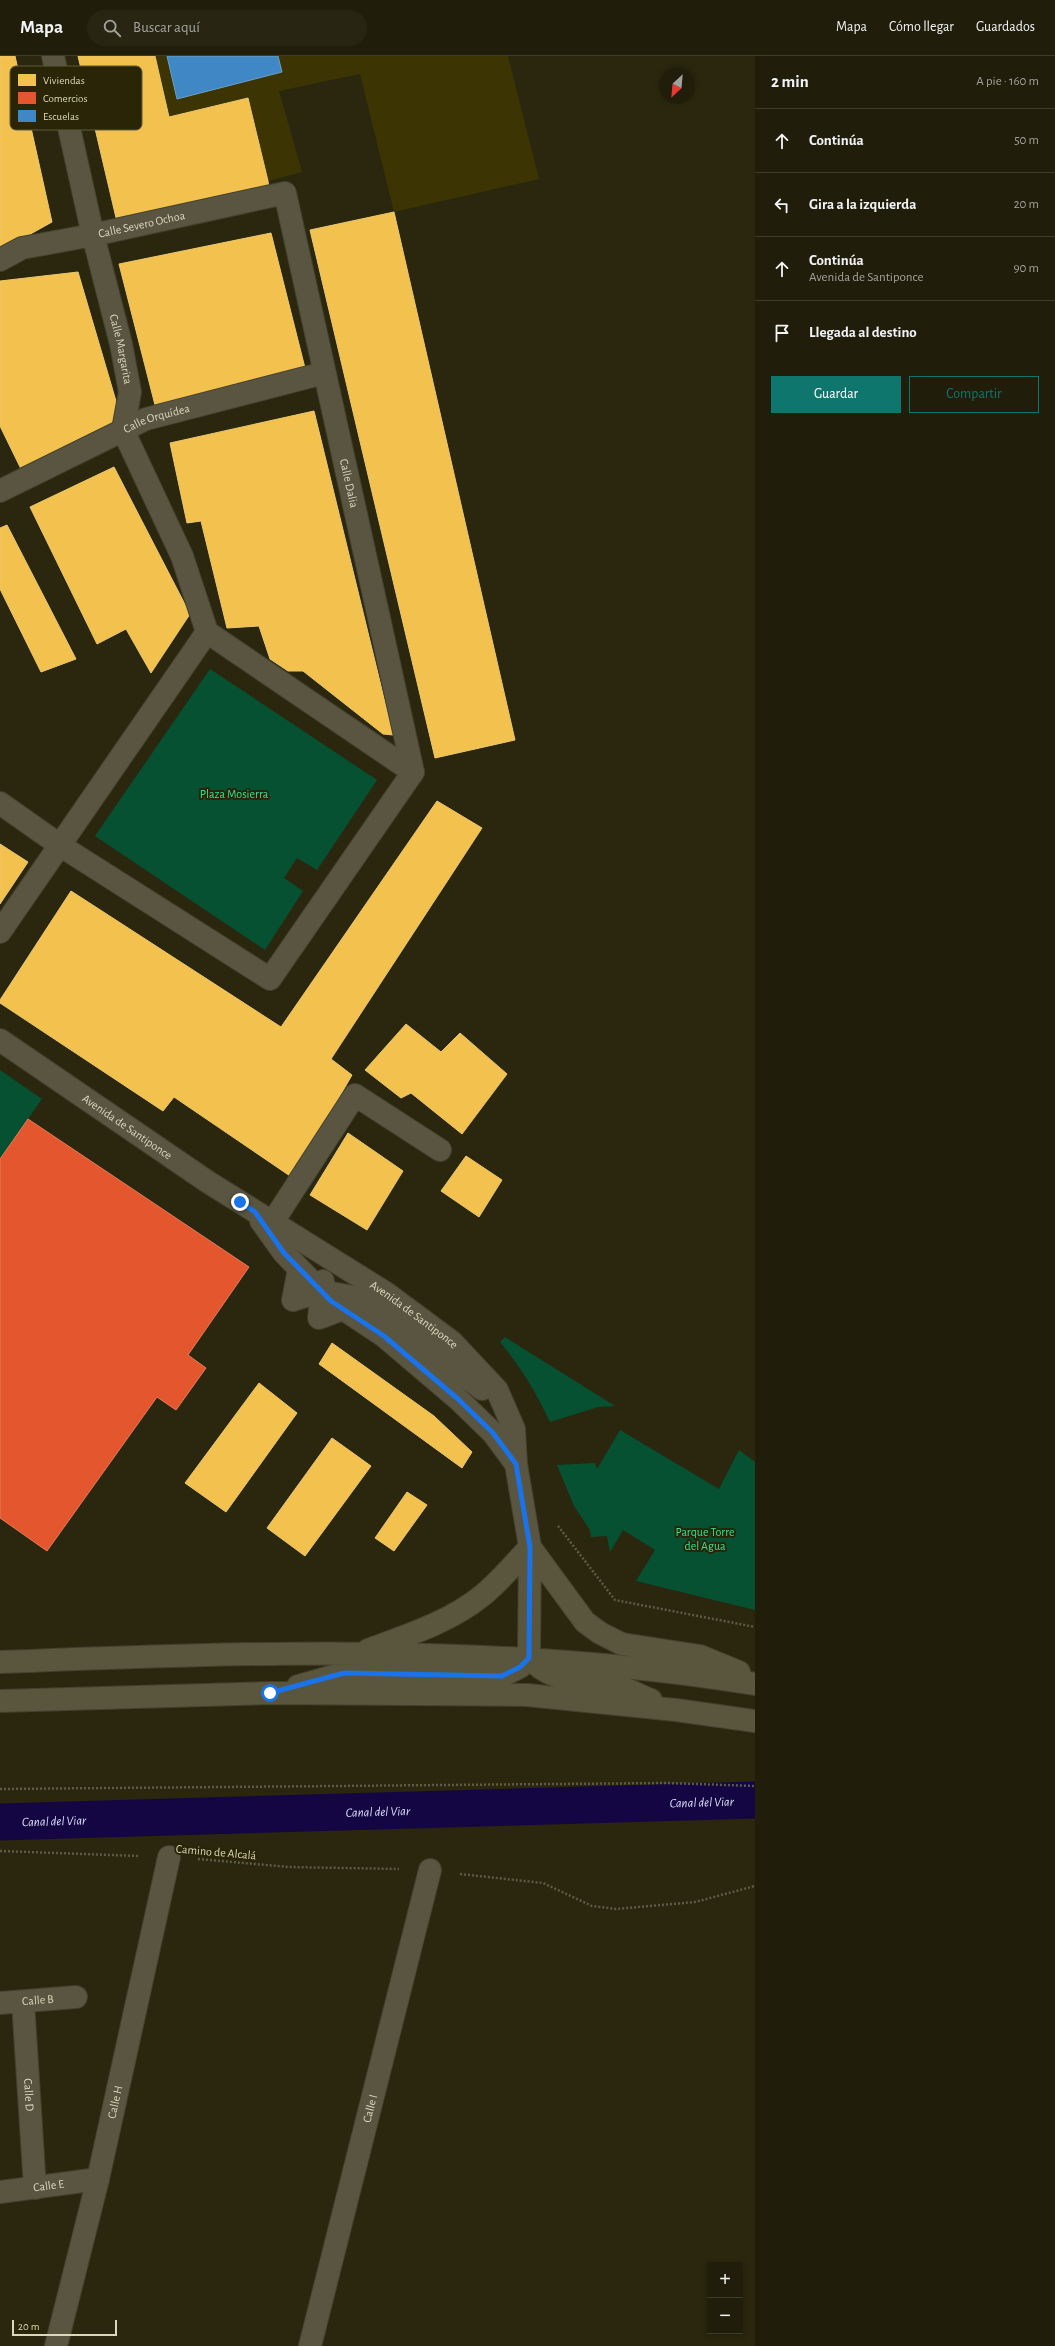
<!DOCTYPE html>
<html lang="es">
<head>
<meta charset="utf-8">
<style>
	:root { --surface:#201d0a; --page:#282613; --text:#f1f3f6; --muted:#a2a29c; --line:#3d3b2b; --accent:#0f766e }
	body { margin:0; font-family:"Alegreya Sans",sans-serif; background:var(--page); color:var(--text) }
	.controls { position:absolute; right:12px; bottom:12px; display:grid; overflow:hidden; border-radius:0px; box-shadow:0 2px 6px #0003 }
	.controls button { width:36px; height:36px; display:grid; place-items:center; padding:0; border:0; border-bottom:1px solid var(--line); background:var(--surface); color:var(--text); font:20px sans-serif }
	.compass { position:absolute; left:659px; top:12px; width:36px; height:36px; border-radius:50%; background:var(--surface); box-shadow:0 2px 6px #0003; rotate:206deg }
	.scale { position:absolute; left:12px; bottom:10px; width:105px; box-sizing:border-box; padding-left:4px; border:2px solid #dbd7bb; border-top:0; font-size:11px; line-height:14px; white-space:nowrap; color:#dbd7bb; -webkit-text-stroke:3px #2a2507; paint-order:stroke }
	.stop { position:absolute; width:12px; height:12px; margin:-9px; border:3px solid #1a73e8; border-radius:50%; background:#fff }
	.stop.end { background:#1a73e8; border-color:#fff; box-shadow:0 1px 4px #0008 }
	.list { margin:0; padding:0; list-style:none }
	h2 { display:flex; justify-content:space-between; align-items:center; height:52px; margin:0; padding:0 16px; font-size:17px }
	h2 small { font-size:13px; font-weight:400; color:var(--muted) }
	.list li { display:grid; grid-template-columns:26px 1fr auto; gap:12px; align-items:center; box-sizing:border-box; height:64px; padding:0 16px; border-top:1px solid var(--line) }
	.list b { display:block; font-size:15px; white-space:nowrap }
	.list p { margin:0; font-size:13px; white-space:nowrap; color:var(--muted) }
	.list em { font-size:13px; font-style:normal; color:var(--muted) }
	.actions { display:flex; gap:8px; padding:12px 16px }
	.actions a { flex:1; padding:9px 0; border:1px solid var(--accent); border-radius:0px; text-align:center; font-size:14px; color:var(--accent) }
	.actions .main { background:var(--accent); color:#fff }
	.icon { flex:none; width:22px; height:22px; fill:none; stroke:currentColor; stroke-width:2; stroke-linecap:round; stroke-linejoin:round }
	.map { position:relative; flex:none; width:755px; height:2290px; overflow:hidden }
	header { display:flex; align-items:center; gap:24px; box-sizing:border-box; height:56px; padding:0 20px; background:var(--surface); border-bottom:1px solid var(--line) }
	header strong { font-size:19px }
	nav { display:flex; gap:22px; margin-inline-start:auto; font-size:14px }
	.search { width:280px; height:36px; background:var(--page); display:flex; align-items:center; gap:10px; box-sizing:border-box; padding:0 14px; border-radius:22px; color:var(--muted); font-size:15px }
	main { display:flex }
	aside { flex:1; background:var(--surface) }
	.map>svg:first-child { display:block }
	.built { fill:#3c3402 }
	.green { fill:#065131 }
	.homes { fill:#f2c14e; stroke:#ebc86f }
	.shops { fill:#e4572e; stroke:#e17d58 }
	.schools { fill:#3f88c5; stroke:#6ea0c2 }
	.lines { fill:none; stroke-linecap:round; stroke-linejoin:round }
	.canal { stroke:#140643; stroke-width:37 }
	.minor-casing { stroke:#43412e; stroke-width:24 }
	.major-casing { stroke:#43412e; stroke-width:24 }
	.path { stroke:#5d5a47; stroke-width:2.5; stroke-dasharray:2 2; stroke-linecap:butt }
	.minor { stroke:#595541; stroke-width:22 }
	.major { stroke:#5a563d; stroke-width:22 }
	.route { stroke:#1a73e8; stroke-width:5 }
	.labels { text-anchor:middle; stroke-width:4; stroke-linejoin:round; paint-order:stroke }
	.street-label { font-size:12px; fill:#dbd7bb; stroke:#2a2507 }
	.park-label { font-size:12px; fill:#31e198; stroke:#2a2507 }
	.water-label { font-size:13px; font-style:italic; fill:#dadef7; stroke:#2a2507 }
	.key { fill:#2a2507; stroke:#5f5a3d; stroke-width:1 }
	.key-label { font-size:11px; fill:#dbd7bb }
</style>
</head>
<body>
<header>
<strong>Mapa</strong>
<div class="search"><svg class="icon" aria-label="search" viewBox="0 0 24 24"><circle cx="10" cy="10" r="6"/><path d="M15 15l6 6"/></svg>Buscar aquí</div>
<nav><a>Mapa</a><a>Cómo llegar</a><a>Guardados</a></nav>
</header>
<main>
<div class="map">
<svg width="755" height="2290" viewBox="0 0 755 2290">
	<rect width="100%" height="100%" fill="#2a270e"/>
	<path class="built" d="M 155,0 L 167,0 L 177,42 L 282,16 L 278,0 L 508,0 L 539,123 L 394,156 L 360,18 L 279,35 L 302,116 L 268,125 L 248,42 L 169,61 Z"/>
	<path class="green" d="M 210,613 L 377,724 L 317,814 L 297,802 L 284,822 L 303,835 L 265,894 L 95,780 Z
		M 0,1014 L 42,1043 L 0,1103 Z
		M 505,1281 L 615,1350 L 598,1351 L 550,1366 C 536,1336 521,1311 500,1286 Z
		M 620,1374 L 719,1433 L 739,1394 L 755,1406 L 755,1554 L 636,1525 L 655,1494 L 623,1474 L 610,1496 L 607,1480 L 591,1481 L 590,1474 L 574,1450 L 557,1409 L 595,1407 L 597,1413 Z"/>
	<path class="homes" d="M 0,0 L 15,0 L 52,166 L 0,195 Z
		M 78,0 L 155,0 L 169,61 L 248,42 L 268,125 L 269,134 L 117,166 Z
		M 394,156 L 515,684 L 435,702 L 310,174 Z
		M 271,177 L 305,312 L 155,349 L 119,208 Z
		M 78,216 L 121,362 L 21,413 L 0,370 L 0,225 Z
		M 314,355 L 393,679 L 383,678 L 303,615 L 288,615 L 270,603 L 259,570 L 227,572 L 201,465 L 187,467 L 170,387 Z
		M 114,411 L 190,558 L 151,617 L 126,573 L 97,588 L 30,451 Z
		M 7,469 L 76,603 L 41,616 L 0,533 L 0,472 Z
		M 437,745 L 482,772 L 331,1003 L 352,1019 L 293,1122 L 174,1041 L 163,1055 L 0,947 L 0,944 L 71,835 L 281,971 Z
		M 0,788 L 28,806 L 0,848 Z
		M 406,968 L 441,996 L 460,977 L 507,1018 L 462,1078 L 411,1037 L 401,1042 L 365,1014 Z
		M 348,1077 L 403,1115 L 367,1174 L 310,1139 Z
		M 466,1100 L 502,1124 L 479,1161 L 441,1135 Z
		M 332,1287 L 434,1360 L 472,1396 L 462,1412 L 319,1308 Z
		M 259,1327 L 297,1357 L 226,1456 L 185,1427 Z
		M 332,1382 L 371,1410 L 305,1500 L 267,1472 Z
		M 407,1436 L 427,1449 L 394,1495 L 375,1482 Z"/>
	<path class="shops" d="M 28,1063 L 249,1211 L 188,1299 L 206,1312 L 176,1354 L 157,1341 L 47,1495 L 0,1462 L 0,1103 Z"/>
	<path class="schools" d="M 167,0 L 278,0 L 282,16 L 177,43 Z"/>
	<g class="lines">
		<path class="canal" id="s1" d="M 0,1766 L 755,1744"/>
		<g class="minor-casing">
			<g id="minor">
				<path id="s2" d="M 53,0 L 93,179 L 121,288 L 130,336 L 123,374 L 182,500 L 207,576"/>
				<path id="s3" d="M 0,204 L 22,192 L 93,179 L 285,137 L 413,716"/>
				<path id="s4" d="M 0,435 L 146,363 L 324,317"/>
				<path d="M 0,747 L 61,790 L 270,923 L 413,716 L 207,576 L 0,876"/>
				<path id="s5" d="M 0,984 L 208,1126 L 386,1237 L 452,1286 L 497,1334 L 514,1373 L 516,1408 L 530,1491"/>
				<path d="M 261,1165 L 284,1197 L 321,1235 L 331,1245 L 384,1280 L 458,1343 L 493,1377 L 516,1408"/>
				<path d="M 272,1167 L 355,1039 L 440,1094"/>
				<path d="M 299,1213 L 293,1244 L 321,1235 L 359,1242 L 482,1333"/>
				<path d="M 323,1225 L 319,1262 L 343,1253"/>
				<path id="s6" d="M 23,1946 L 35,2132"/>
				<path id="s7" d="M 0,1947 L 76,1941"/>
				<path id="s8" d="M 0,2136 L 98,2123"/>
				<path id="s9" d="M 56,2290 L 98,2123 L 169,1801"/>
				<path id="s10" d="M 310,2290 L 430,1814"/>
			</g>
		</g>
		<g class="major-casing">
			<path id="major" d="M 530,1491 L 585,1566 L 600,1577 L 622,1588 L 700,1600 L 739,1616
				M 368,1594 C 408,1579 450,1566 483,1539 C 500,1525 515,1507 530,1491
				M 529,1602 C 557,1630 571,1618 605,1626 C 621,1629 636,1638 651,1644
				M 0,1606 C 252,1596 505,1587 755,1628
				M 298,1630 L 344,1617 L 502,1620 L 520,1611 L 529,1602 L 530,1491
				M 0,1645 L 270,1637 L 527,1639 L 676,1654 L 755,1665"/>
		</g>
		<path class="path" d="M 558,1470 L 615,1544 L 755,1571
			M 0,1733 L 666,1727 L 755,1730
			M 0,1795 L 139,1800
			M 198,1803 L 289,1811 L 399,1813
			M 460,1818 L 543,1827 L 592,1850 L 616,1853 L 695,1846 L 755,1830"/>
		<use href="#minor" class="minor"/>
		<use href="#major" class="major"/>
	</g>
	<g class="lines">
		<path class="route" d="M 240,1146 L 255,1156 L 284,1197 L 331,1245 L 384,1280 L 458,1343 L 493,1377 L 516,1408 L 530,1491 L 529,1602 L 520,1611 L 502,1620 L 344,1617 L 270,1637"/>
	</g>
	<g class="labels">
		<g class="street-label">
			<text dy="4" stroke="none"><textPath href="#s3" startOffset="147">Calle Severo Ochoa</textPath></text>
			<text dy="4" stroke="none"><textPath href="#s2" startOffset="301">Calle Margarita</textPath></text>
			<text dy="4" stroke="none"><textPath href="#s4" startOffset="173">Calle Orquídea</textPath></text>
			<text dy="4" stroke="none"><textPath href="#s3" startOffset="591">Calle Dalia</textPath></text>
			<text dy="4" stroke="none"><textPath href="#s5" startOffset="154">Avenida de Santiponce</textPath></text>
			<text dy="4" stroke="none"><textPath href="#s5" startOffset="497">Avenida de Santiponce</textPath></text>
			<text transform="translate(216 1796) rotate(5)" y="4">Camino de Alcalá</text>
			<text dy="4" stroke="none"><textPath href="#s7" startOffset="38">Calle B</textPath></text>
			<text dy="4" stroke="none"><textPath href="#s6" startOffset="93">Calle D</textPath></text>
			<text dy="4" stroke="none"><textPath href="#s9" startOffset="251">Calle H</textPath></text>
			<text dy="4" stroke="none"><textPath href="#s10" startOffset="245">Calle I</textPath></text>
			<text dy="4" stroke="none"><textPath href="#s8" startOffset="49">Calle E</textPath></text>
		</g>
		<g class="park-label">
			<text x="234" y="742">Plaza Mosierra</text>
			<text x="705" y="1480">Parque Torre<tspan x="705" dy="14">del Agua</tspan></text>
		</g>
		<g class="water-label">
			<text dy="5" stroke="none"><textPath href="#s1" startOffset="702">Canal del Viar</textPath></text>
			<text dy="5" stroke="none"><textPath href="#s1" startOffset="378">Canal del Viar</textPath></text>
			<text dy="5" stroke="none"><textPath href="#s1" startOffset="54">Canal del Viar</textPath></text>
		</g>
	</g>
	<rect x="10" y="10" width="132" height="64" rx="6" class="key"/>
	<rect x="18" y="18" width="18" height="12" fill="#f2c14e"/>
	<rect x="18" y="36" width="18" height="12" fill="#e4572e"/>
	<rect x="18" y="54" width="18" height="12" fill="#3f88c5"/>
	<g class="key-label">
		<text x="43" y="28">Viviendas</text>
		<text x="43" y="46">Comercios</text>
		<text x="43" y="64">Escuelas</text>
	</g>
</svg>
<div class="controls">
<button>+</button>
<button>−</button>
</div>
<svg class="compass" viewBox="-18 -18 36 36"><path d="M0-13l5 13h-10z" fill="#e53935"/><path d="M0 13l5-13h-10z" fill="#a2a29c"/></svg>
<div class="scale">20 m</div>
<div class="stop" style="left:270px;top:1637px"></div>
<div class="stop end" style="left:240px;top:1146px"></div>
</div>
<aside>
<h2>2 min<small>A pie · 160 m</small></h2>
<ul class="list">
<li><svg class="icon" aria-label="ahead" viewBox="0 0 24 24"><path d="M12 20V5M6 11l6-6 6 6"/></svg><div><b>Continúa</b></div><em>50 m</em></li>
<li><svg class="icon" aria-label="left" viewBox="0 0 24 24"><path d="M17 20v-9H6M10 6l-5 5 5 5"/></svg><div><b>Gira a la izquierda</b></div><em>20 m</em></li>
<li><svg class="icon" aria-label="ahead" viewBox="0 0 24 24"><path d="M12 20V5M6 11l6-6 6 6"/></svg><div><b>Continúa</b><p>Avenida de Santiponce</p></div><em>90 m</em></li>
<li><svg class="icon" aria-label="arrive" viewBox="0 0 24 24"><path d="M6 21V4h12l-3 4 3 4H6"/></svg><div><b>Llegada al destino</b></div></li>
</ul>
<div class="actions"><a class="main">Guardar</a><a>Compartir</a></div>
</aside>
</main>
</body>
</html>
